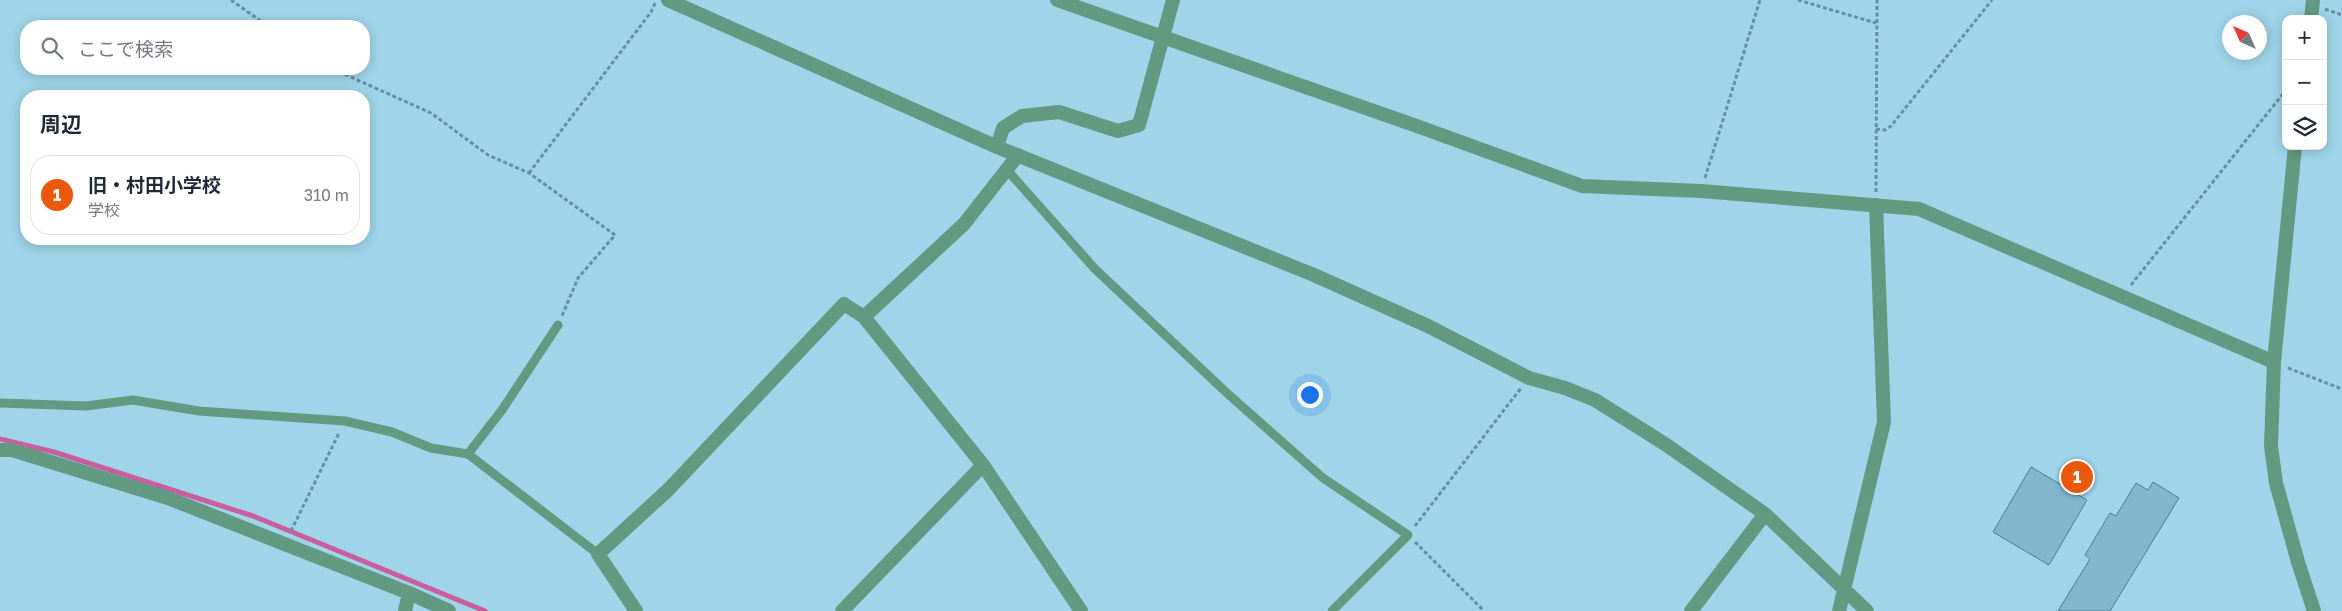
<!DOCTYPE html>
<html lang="ja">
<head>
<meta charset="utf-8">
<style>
	:root { --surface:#fff; --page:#f6f6f7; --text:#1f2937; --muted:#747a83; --line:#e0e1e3; --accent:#ea580c }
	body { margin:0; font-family:"Golos Text","Noto Sans JP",sans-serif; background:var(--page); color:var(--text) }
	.controls { position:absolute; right:15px; top:15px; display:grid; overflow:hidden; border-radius:10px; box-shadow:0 2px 12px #0003 }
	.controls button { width:45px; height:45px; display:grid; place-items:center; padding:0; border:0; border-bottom:1px solid var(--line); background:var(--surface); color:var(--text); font:25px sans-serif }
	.compass { position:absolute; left:2222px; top:15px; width:45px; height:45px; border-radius:50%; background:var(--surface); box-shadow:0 2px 12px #0003; rotate:315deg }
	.you { position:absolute; left:1309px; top:394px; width:18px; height:18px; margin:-12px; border:4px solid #fff; border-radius:50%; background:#1a73e8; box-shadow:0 0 0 8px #1a73e833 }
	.badge { display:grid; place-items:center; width:32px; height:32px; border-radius:50%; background:var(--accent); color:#fff; font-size:16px; font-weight:700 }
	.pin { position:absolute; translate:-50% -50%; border:2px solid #fff; box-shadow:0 1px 5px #0006 }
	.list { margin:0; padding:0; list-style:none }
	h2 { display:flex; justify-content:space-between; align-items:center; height:65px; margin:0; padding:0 20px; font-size:21px }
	h2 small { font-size:16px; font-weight:400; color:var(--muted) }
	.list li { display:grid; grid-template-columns:32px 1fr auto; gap:15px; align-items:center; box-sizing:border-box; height:80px; margin:0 10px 10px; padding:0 10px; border:1px solid var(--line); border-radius:20px }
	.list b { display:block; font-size:19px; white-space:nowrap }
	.list p { margin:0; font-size:16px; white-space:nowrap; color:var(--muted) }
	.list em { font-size:16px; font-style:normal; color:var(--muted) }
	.icon { flex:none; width:28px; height:28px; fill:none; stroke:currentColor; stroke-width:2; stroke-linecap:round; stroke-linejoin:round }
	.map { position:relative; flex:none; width:2342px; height:611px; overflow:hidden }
	.search { position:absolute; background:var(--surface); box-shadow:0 2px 12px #0003; left:20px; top:20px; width:350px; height:55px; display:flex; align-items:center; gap:12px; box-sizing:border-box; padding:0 18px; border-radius:20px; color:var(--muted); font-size:19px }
	.panel { position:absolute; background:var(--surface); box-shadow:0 2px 12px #0003; left:20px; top:90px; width:350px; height:155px; border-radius:20px }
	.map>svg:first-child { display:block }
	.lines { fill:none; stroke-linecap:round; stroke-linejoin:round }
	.stream { stroke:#c95e9f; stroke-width:5 }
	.building { fill:#82b6ca; stroke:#4b7e91 }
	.path { stroke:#6790a0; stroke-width:3; stroke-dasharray:4 2.5; stroke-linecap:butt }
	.service { stroke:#629981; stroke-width:9 }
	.minor { stroke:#629981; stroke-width:14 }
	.tertiary { stroke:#629981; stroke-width:14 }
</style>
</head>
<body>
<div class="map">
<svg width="2342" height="611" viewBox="0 0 2342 611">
	<rect width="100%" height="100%" fill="#9fd4e9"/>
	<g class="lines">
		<path class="stream" d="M 0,439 L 54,452 L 253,516 L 485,611"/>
	</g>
	<path class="building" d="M 2031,467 L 2087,500 L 2049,565 L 1993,532 Z
		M 2153,482 L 2179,498 L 2110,611 L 2058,611 L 2090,559 L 2085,555 L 2110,513 L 2116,516 L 2136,483 L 2148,490 Z"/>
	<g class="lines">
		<path class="path" d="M 231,0 L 268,26
			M 1798,0 L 1876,23
			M 2325,9 L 2342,15
			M 333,69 L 431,113 L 488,155 L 529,173 L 615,235 L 578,278 L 562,316
			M 1876,129 L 1885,130 L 1891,126 L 1992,0
			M 529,173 L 651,12 L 655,3
			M 1705,178 L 1760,0
			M 1876,192 L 1877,0
			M 2131,285 L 2286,90
			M 2288,368 L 2342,389
			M 1415,526 L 1521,388
			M 291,531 L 339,433
			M 1415,542 L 1484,611"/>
		<path class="service" d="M 1008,171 L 1095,269 L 1228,394 L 1323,478 L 1408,535 L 1332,611
			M 0,403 L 86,406 L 133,400 L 199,411 L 345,421 L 392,432 L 431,448 L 468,454 L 598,554
			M 468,454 L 502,410 L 558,325"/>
		<path class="minor" d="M 668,0 L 997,147 L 1314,275 L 1428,326 L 1529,378 L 1565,388 L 1595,400 L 1665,444 L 1765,514 L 1867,611
			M 1057,0 L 1414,125 L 1582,186 L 1701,191 L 1919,209 L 2274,362
			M 997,147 L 1003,128 L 1022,116 L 1059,112 L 1118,131 L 1139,125 L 1173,0
			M 864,317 L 964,224 L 1018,155
			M 0,450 L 12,450 L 168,498 L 409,593 L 449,611
			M 405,611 L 409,593
			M 636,611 L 598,554 L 668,490 L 844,304 L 864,317 L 983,465 L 1081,611
			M 842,611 L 983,465
			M 1691,611 L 1765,514
			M 1839,611 L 1884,422 L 1876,205"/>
		<path class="tertiary" d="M 2311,19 L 2313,0
			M 2295,146 L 2274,362 L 2271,446 L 2276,483 L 2298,562 L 2314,611"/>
	</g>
</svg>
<div class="controls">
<button>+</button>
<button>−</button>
<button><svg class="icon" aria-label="layers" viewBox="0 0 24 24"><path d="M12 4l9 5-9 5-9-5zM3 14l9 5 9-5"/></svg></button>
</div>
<svg class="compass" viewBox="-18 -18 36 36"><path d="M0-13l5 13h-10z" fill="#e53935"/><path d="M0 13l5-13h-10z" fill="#747a83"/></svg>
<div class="you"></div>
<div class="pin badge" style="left:2077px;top:477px">1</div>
<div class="search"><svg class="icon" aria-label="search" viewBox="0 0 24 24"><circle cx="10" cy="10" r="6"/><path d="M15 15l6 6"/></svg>ここで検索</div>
<section class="panel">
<h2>周辺<small></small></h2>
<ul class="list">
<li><span class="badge">1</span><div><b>旧・村田小学校</b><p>学校</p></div><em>310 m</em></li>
</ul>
</section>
</div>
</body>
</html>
